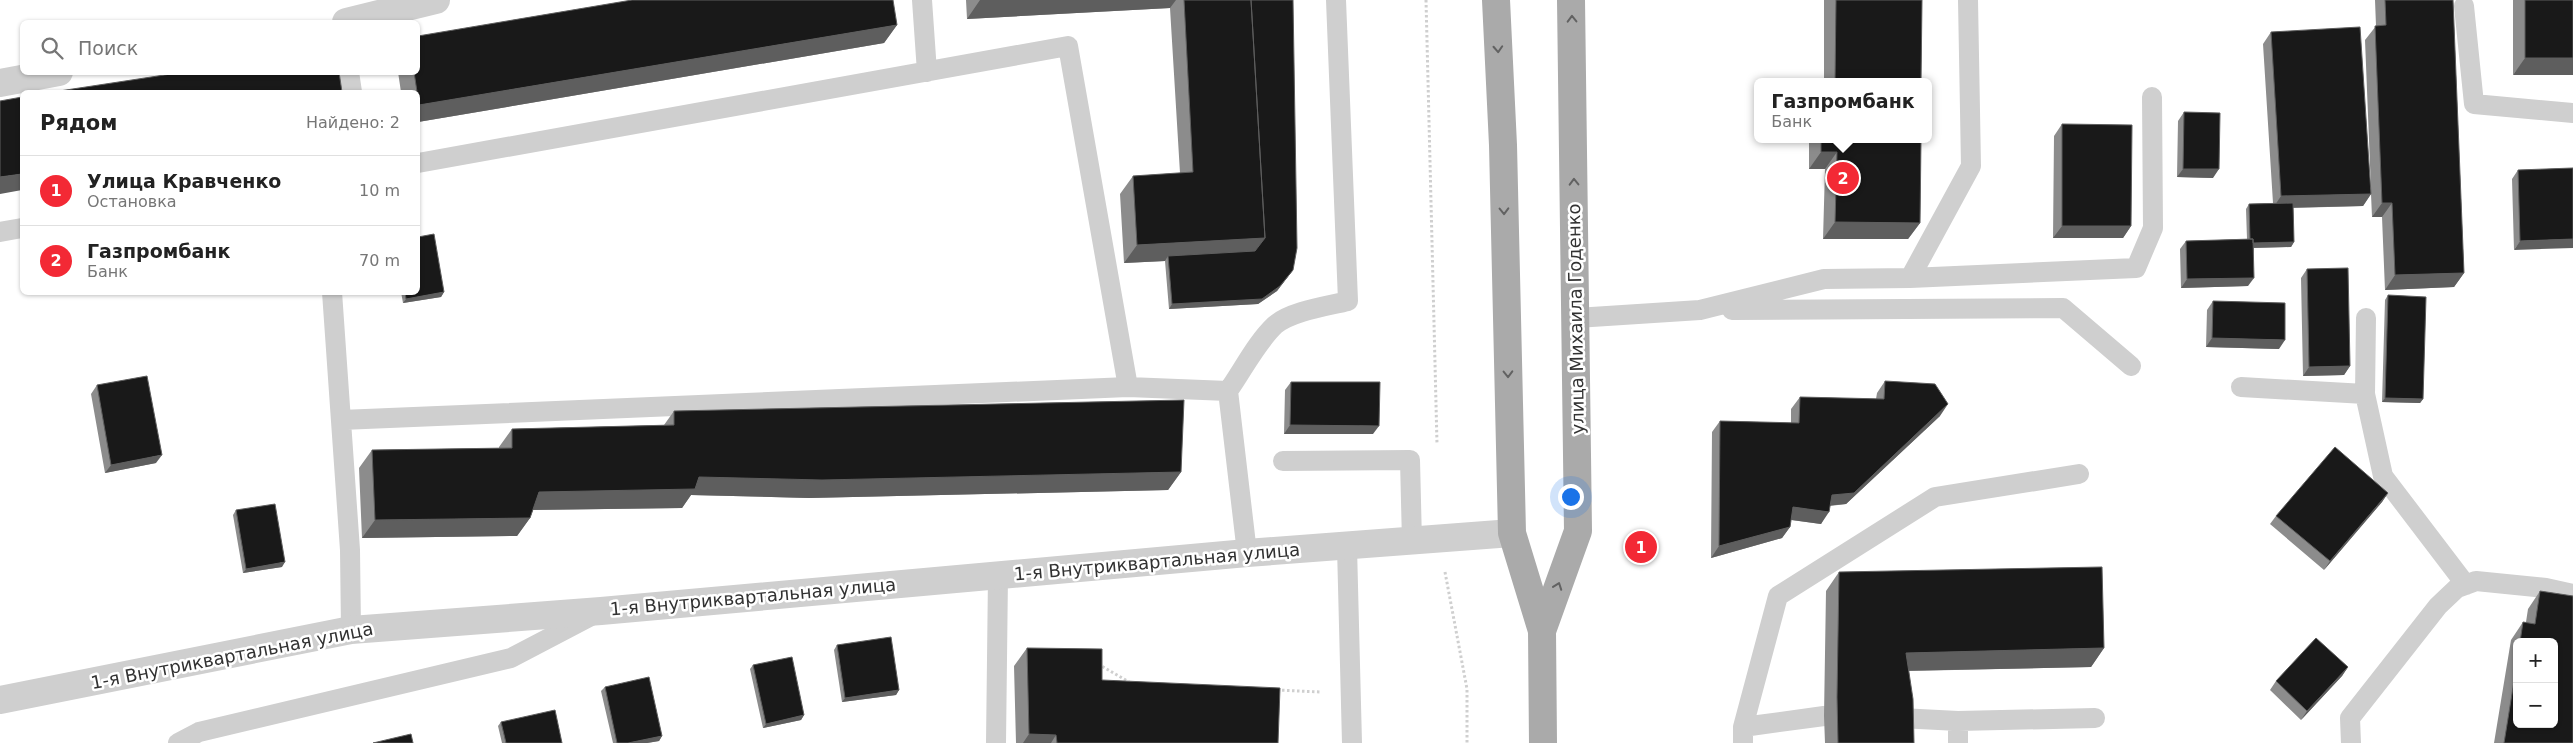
<!DOCTYPE html>
<html lang="ru">
<head>
<meta charset="utf-8">
<style>
	:root { --surface:#fff; --page:#f2f2f2; --text:#222; --muted:#767676; --line:#e0e0e0; --accent:#f32935 }
	body { margin:0; font-family:"DejaVu Sans",sans-serif; background:var(--page); color:var(--text) }
	.controls { position:absolute; right:15px; bottom:15px; display:grid; overflow:hidden; border-radius:8px; box-shadow:0 1px 4px #0004 }
	.controls button { width:45px; height:45px; display:grid; place-items:center; padding:0; border:0; border-bottom:1px solid var(--line); background:var(--surface); color:var(--text); font:25px sans-serif }
	.you { position:absolute; left:1570px; top:496px; width:18px; height:18px; margin:-12px; border:4px solid #fff; border-radius:50%; background:#1a73e8; box-shadow:0 0 0 8px #1a73e833 }
	.badge { display:grid; place-items:center; width:32px; height:32px; border-radius:50%; background:var(--accent); color:#fff; font-size:16px; font-weight:700 }
	.pin { position:absolute; translate:-50% -50%; border:2px solid #fff; box-shadow:0 1px 5px #0006 }
	.popup { position:absolute; left:1754px; top:78px; width:178px; height:65px; box-sizing:border-box; display:grid; place-content:center; border-radius:8px; background:var(--surface); filter:drop-shadow(0 1px 4px #0005); font-size:16px; white-space:nowrap; color:var(--muted) }
	.popup b { font-size:19px; color:var(--text) }
	.popup::after { content:''; position:absolute; left:50%; top:100%; margin-left:-10px; border:10px solid transparent; border-top-color:var(--surface) }
	.list { margin:0; padding:0; list-style:none }
	h2 { display:flex; justify-content:space-between; align-items:center; height:65px; margin:0; padding:0 20px; font-size:21px }
	h2 small { font-size:16px; font-weight:400; color:var(--muted) }
	.list li { display:grid; grid-template-columns:32px 1fr auto; gap:15px; align-items:center; box-sizing:border-box; height:70px; padding:0 20px; border-top:1px solid var(--line) }
	.list b { display:block; font-size:19px; white-space:nowrap }
	.list p { margin:0; font-size:16px; white-space:nowrap; color:var(--muted) }
	.list em { font-size:16px; font-style:normal; color:var(--muted) }
	.icon { flex:none; width:28px; height:28px; fill:none; stroke:currentColor; stroke-width:2; stroke-linecap:round; stroke-linejoin:round }
	.map { position:relative; flex:none; width:2573px; height:743px; overflow:hidden }
	.search { position:absolute; background:var(--surface); box-shadow:0 1px 4px #0004; left:20px; top:20px; width:400px; height:55px; display:flex; align-items:center; gap:12px; box-sizing:border-box; padding:0 18px; border-radius:8px; color:var(--muted); font-size:19px }
	.panel { position:absolute; background:var(--surface); box-shadow:0 1px 4px #0004; left:20px; top:90px; width:400px; height:205px; border-radius:8px }
	.map>svg:first-child { display:block }
	.lines { fill:none; stroke-linecap:round; stroke-linejoin:round }
	.path { stroke:#cfcfcf; stroke-width:3; stroke-dasharray:2.5 2.5; stroke-linecap:butt }
	.lane { stroke:#cfcfcf; stroke-width:20 }
	.street { stroke:#cfcfcf; stroke-width:28 }
	.primary { stroke:#aaa; stroke-width:28 }
	.wall { fill:#8c8c8c; fill-rule:evenodd }
	.shaded-wall { fill:#5e5e5e }
	.building { fill:#191919; stroke:#5e5e5e }
	.oneway { stroke:#626262 }
	.labels { text-anchor:middle; stroke-width:5; stroke-linejoin:round; paint-order:stroke }
	.street-label { font-size:18px; fill:#323232; stroke:#fff }
</style>
</head>
<body>
<div class="map">
<svg width="2573" height="743" viewBox="0 0 2573 743">
	<rect width="100%" height="100%" fill="#fff"/>
	<g class="lines">
		<path class="path" d="M 1426,0 L 1437,444
			M 1445,572 L 1467,689 L 1467,743
			M 1098,664 L 1129,682
			M 1277,690 L 1320,692"/>
		<path class="lane" d="M 922,0 L 927,72
			M 2464,6 L 2474,104 L 2573,113
			M 349,72 L 352,92
			M 418,163 L 1068,46 L 1128,387
			M 0,232 L 22,228
			M 1910,278 L 1971,166 L 1968,0
			M 332,292 L 350,550 L 351,630
			M 1732,310 L 2063,308 L 2131,366
			M 1576,318 L 1700,310 L 1824,279 L 1910,278 L 2136,268 L 2153,228 L 2152,97
			M 2366,318 L 2365,394 L 2383,476 L 2466,585
			M 2241,387 L 2365,394
			M 1228,391 L 1247,553
			M 341,420 L 1128,387 L 1228,391 C 1243,370 1256,343 1275,325 C 1291,311 1328,306 1348,301 L 1336,0
			M 1283,461 L 1410,460 L 1412,542
			M 1347,547 L 1352,743
			M 1900,718 L 1958,721
			M 1743,727 L 1824,716
			M 178,743 L 199,732 L 511,658 L 595,614
			M 996,743 L 998,575
			M 1743,743 L 1743,727 L 1778,596 L 1935,497 L 2079,474
			M 1958,743 L 1958,721 L 2095,718
			M 2351,743 L 2350,718 L 2438,606 L 2457,588 L 2476,581 L 2546,588 L 2573,594"/>
		<path class="street" d="M 346,22 L 436,0
			M 0,83 L 59,72
			M 0,700 L 351,630 L 601,611 L 1247,553 L 1512,533"/>
		<path class="primary" d="M 1496,0 L 1503,145 L 1512,533 L 1542,631 L 1543,743
			M 1542,631 L 1578,531 L 1571,0"/>
	</g>
	<path class="wall" d="M 966,0 L 1293,0 L 1293,270 L 1277,291 L 1258,304 L 1169,309 L 1165,261 L 1124,263 L 1120,194 L 1133,176 L 1180,173 L 1170,8 L 967,19 Z
		M 1824,0 L 1922,0 L 1921,82 L 1824,82 Z
		M 2375,0 L 2453,0 L 2464,273 L 2454,287 L 2385,290 L 2382,217 L 2372,217 L 2371,194 L 2363,206 L 2293,208 L 2294,242 L 2291,247 L 2254,248 L 2248,286 L 2181,288 L 2180,249 L 2186,241 L 2247,239 L 2246,209 L 2249,204 L 2273,203 L 2263,44 L 2271,32 L 2371,190 L 2365,40 L 2376,26 Z
		M 2513,0 L 2573,0 L 2513,75 Z
		M 897,25 L 884,43 L 418,122 L 418,92 L 401,92 L 398,72 L 418,72 Z
		M 2184,112 L 2213,178 L 2177,177 L 2178,121 Z
		M 2062,124 L 2131,226 L 2123,238 L 2053,238 L 2054,136 Z
		M 1809,139 L 1921,139 L 1920,223 L 1908,239 L 1823,239 L 1825,169 L 1809,169 Z
		M 2573,168 L 2514,250 L 2512,179 L 2518,170 Z
		M 2307,269 L 2350,366 L 2344,375 L 2303,376 L 2301,278 Z
		M 401,292 L 444,292 L 441,297 L 403,303 Z
		M 2388,295 L 2423,399 L 2420,403 L 2382,402 L 2385,300 Z
		M 2213,301 L 2279,349 L 2206,347 L 2207,310 Z
		M 1885,381 L 1940,416 L 1846,504 L 1830,506 L 1821,524 L 1791,520 L 1790,527 L 1782,538 L 1711,558 L 1712,432 L 1720,421 L 1791,423 L 1791,409 L 1800,397 L 1876,399 L 1877,393 Z
		M 1291,382 L 1373,434 L 1284,434 L 1285,390 Z
		M 97,385 L 156,463 L 105,473 L 91,394 Z
		M 674,411 L 1181,472 L 1168,490 L 809,498 L 691,495 L 682,508 L 533,510 L 530,518 L 517,536 L 362,538 L 359,468 L 372,450 L 499,448 L 499,447 L 512,429 L 664,425 Z
		M 2388,493 L 2382,502 L 2324,570 L 2270,524 L 2276,516 Z
		M 236,510 L 282,567 L 243,573 L 233,515 Z
		M 1839,572 L 2104,648 L 2091,667 L 1909,671 L 1914,743 L 1825,743 L 1824,716 L 1826,591 Z
		M 2540,591 L 2573,596 L 2573,743 L 2494,743 L 2511,640 L 2523,622 L 2526,622 L 2528,609 ZM 2517,642 L 2554,642 L 2554,724 L 2517,724 Z
		M 837,645 L 899,690 L 896,695 L 842,702 L 834,650 Z
		M 1027,648 L 1102,680 L 1278,743 L 1016,743 L 1014,666 Z
		M 753,665 L 804,715 L 801,720 L 763,728 L 750,669 Z
		M 2348,667 L 2342,676 L 2301,720 L 2270,690 L 2276,681 Z
		M 605,687 L 662,736 L 659,741 L 647,743 L 613,743 L 601,691 Z
		M 501,722 L 562,743 L 502,743 L 498,726 Z"/>
	<path class="shaded-wall" d="M 980,0 L 1176,0 L 1170,8 L 967,19 Z
		M 897,25 L 884,43 L 418,122 L 418,108 L 419,105 Z
		M 2525,58 L 2573,58 L 2573,75 L 2513,75 Z
		M 1821,152 L 1837,152 L 1825,169 L 1809,169 Z
		M 2183,169 L 2219,169 L 2213,178 L 2177,177 Z
		M 22,174 L 22,190 L 0,194 L 0,177 Z
		M 2371,194 L 2363,206 L 2273,208 L 2281,196 Z
		M 2382,203 L 2392,203 L 2382,217 L 2372,217 Z
		M 1835,222 L 1920,223 L 1908,239 L 1823,239 Z
		M 2062,226 L 2131,226 L 2123,238 L 2053,238 Z
		M 1265,238 L 1252,256 L 1168,256 L 1165,261 L 1124,263 L 1137,245 Z
		M 2573,239 L 2573,248 L 2514,250 L 2520,241 Z
		M 2294,242 L 2291,247 L 2247,248 L 2250,243 Z
		M 1293,270 L 1277,291 L 1258,304 L 1169,309 L 1172,304 Z
		M 2464,273 L 2454,287 L 2385,290 L 2395,275 Z
		M 2254,278 L 2248,286 L 2181,288 L 2187,279 Z
		M 444,292 L 441,297 L 403,303 L 406,299 Z
		M 2212,338 L 2285,340 L 2279,349 L 2206,347 Z
		M 2350,366 L 2344,375 L 2303,376 L 2309,367 Z
		M 2385,398 L 2423,399 L 2420,403 L 2382,402 Z
		M 1948,404 L 1940,416 L 1846,504 L 1824,506 L 1832,495 Z
		M 1290,425 L 1379,426 L 1373,434 L 1284,434 Z
		M 162,455 L 156,463 L 105,473 L 111,465 Z
		M 1181,472 L 1168,490 L 809,498 L 691,495 L 682,508 L 527,510 L 539,492 L 699,477 Z
		M 2388,493 L 2382,502 L 2324,570 L 2330,561 Z
		M 1793,507 L 1829,512 L 1821,524 L 1785,519 Z
		M 530,518 L 517,536 L 362,538 L 375,520 Z
		M 1790,527 L 1782,538 L 1711,558 L 1719,546 Z
		M 285,562 L 282,567 L 243,573 L 246,569 Z
		M 2104,648 L 2091,667 L 1893,671 L 1906,653 Z
		M 2348,667 L 2342,676 L 2301,720 L 2307,711 Z
		M 899,690 L 896,695 L 842,702 L 845,698 Z
		M 804,715 L 801,720 L 763,728 L 766,724 Z
		M 1029,734 L 1056,735 L 1051,743 L 1023,743 Z
		M 662,736 L 659,741 L 647,743 L 628,743 Z"/>
	<path class="building" d="M 632,0 L 893,0 L 897,25 L 419,105 L 414,72 L 418,72 L 418,36 Z
		M 1184,0 L 1251,0 L 1265,238 L 1137,245 L 1133,176 L 1193,172 Z
		M 1251,0 L 1293,0 L 1297,248 L 1293,270 L 1280,286 L 1262,299 L 1172,304 L 1168,256 L 1255,251 L 1265,238 Z
		M 1836,0 L 1922,0 L 1921,82 L 1835,82 Z
		M 2385,0 L 2453,0 L 2464,273 L 2395,275 L 2392,203 L 2382,203 L 2375,26 L 2386,25 Z
		M 2525,0 L 2573,0 L 2573,58 L 2525,58 Z
		M 2360,27 L 2371,194 L 2281,196 L 2271,32 Z
		M 184,72 L 339,72 L 342,92 L 53,92 Z
		M 22,97 L 22,174 L 0,177 L 0,101 Z
		M 2184,112 L 2220,113 L 2219,169 L 2183,169 Z
		M 2062,124 L 2132,125 L 2131,226 L 2062,226 Z
		M 1821,139 L 1921,139 L 1920,223 L 1835,222 L 1837,152 L 1821,152 Z
		M 2573,168 L 2573,239 L 2520,241 L 2518,170 Z
		M 2293,203 L 2294,242 L 2253,243 L 2253,239 L 2250,239 L 2249,204 Z
		M 434,234 L 444,292 L 406,299 L 405,292 L 418,292 L 418,237 Z
		M 2253,239 L 2254,278 L 2187,279 L 2186,241 Z
		M 2348,268 L 2350,366 L 2309,367 L 2307,269 Z
		M 2388,295 L 2426,297 L 2423,399 L 2385,398 Z
		M 2213,301 L 2285,303 L 2285,340 L 2212,338 Z
		M 147,376 L 162,455 L 111,465 L 97,385 Z
		M 1885,381 L 1935,384 L 1948,404 L 1854,493 L 1832,495 L 1829,512 L 1793,507 L 1790,527 L 1719,546 L 1720,421 L 1799,423 L 1800,397 L 1884,399 Z
		M 1291,382 L 1380,382 L 1379,426 L 1290,425 Z
		M 1184,400 L 1181,472 L 822,480 L 699,477 L 695,489 L 539,492 L 530,518 L 375,520 L 372,450 L 512,448 L 512,429 L 674,425 L 674,411 Z
		M 2335,447 L 2388,493 L 2330,561 L 2276,516 Z
		M 275,504 L 285,562 L 246,569 L 236,510 Z
		M 2102,567 L 2104,648 L 1906,653 L 1913,699 L 1914,743 L 1838,743 L 1837,697 L 1839,572 Z
		M 2540,591 L 2573,596 L 2573,743 L 2504,743 L 2517,663 L 2517,724 L 2554,724 L 2554,642 L 2520,642 L 2523,622 L 2535,624 Z
		M 891,637 L 899,690 L 845,698 L 837,645 Z
		M 2316,638 L 2348,667 L 2307,711 L 2276,681 Z
		M 1027,648 L 1102,649 L 1102,680 L 1280,688 L 1278,743 L 1057,743 L 1056,735 L 1029,734 Z
		M 792,657 L 804,715 L 766,724 L 753,665 Z
		M 649,677 L 662,736 L 628,743 L 617,743 L 605,687 Z
		M 555,710 L 562,743 L 506,743 L 501,722 Z
		M 411,734 L 413,743 L 373,743 Z"/>
	<defs><path id="oneway-chevron" d="M-2-3.5L2.5 0L-2 3.5" fill="none" stroke-width="1.6" stroke-linecap="round" stroke-linejoin="round" transform="scale(1.25)"/></defs>
	<g class="oneway">
		<use href="#oneway-chevron" transform="translate(1572 19) rotate(-91)"/>
		<use href="#oneway-chevron" transform="translate(1498 49) rotate(87)"/>
		<use href="#oneway-chevron" transform="translate(1574 182) rotate(-91)"/>
		<use href="#oneway-chevron" transform="translate(1504 211) rotate(89)"/>
		<use href="#oneway-chevron" transform="translate(1508 374) rotate(89)"/>
		<use href="#oneway-chevron" transform="translate(1558 586) rotate(-70)"/>
	</g>
	<g class="labels">
		<g class="street-label">
			<text transform="translate(1576 319) rotate(-91)" y="6">улица Михаила Годенко</text>
			<text transform="translate(1157 562) rotate(-5)" y="6">1-я Внутриквартальная улица</text>
			<text transform="translate(753 597) rotate(-5)" y="6">1-я Внутриквартальная улица</text>
			<text transform="translate(232 656) rotate(-11)" y="6">1-я Внутриквартальная улица</text>
		</g>
	</g>
</svg>
<div class="controls">
<button>+</button>
<button>−</button>
</div>
<div class="you"></div>
<div class="pin badge" style="left:1641px;top:547px">1</div>
<div class="pin badge" style="left:1843px;top:178px">2</div>
<div class="popup"><b>Газпромбанк</b>Банк</div>
<div class="search"><svg class="icon" aria-label="search" viewBox="0 0 24 24"><circle cx="10" cy="10" r="6"/><path d="M15 15l6 6"/></svg>Поиск</div>
<section class="panel">
<h2>Рядом<small>Найдено: 2</small></h2>
<ul class="list">
<li><span class="badge">1</span><div><b>Улица Кравченко</b><p>Остановка</p></div><em>10 m</em></li>
<li><span class="badge">2</span><div><b>Газпромбанк</b><p>Банк</p></div><em>70 m</em></li>
</ul>
</section>
</div>
</body>
</html>
